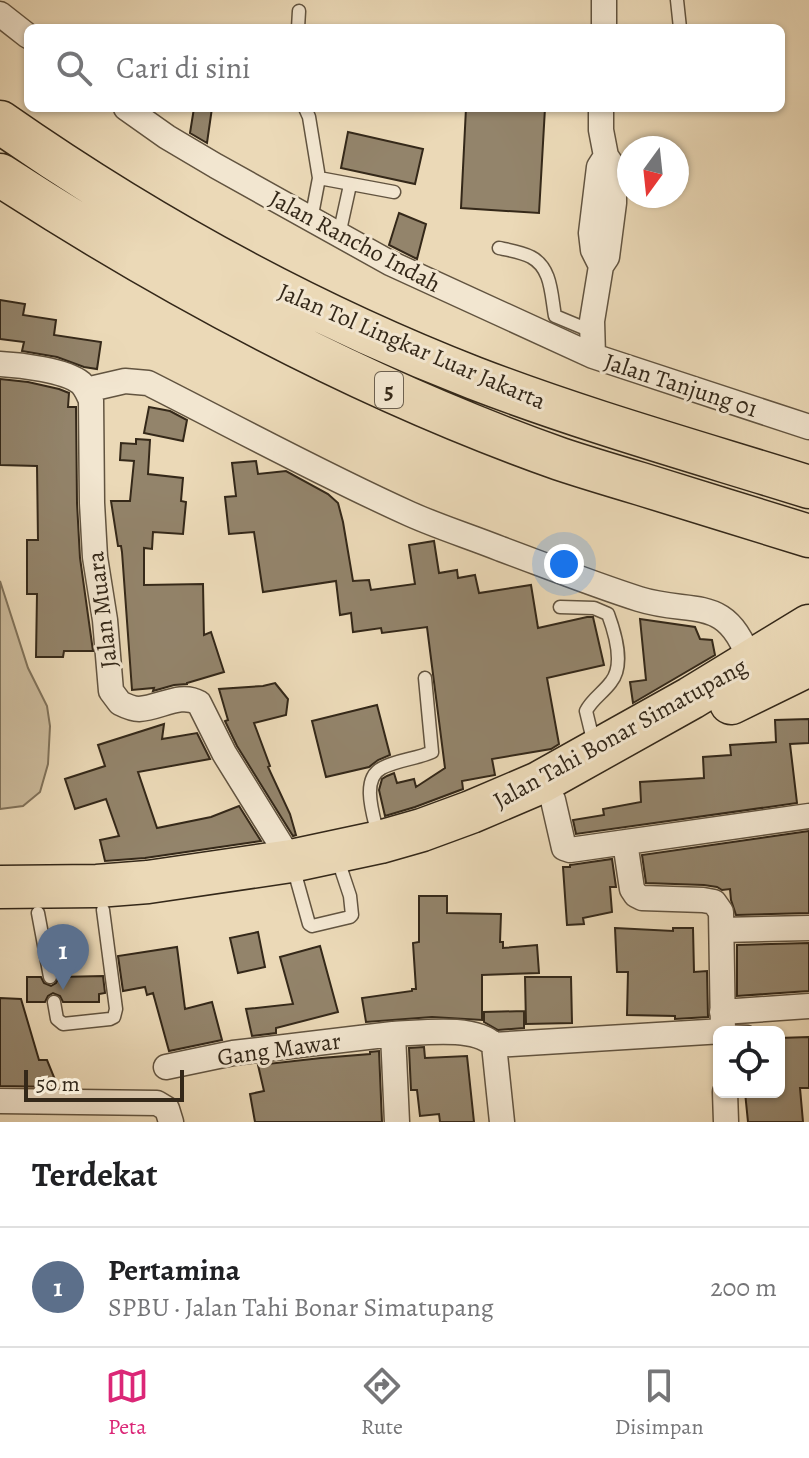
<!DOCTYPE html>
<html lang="id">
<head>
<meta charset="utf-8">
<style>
	:root { --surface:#fff; --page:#f6f6f6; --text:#202124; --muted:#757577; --line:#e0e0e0; --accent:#db2777 }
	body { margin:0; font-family:Alegreya,serif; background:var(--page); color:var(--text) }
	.controls { position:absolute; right:24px; bottom:24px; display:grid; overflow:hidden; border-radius:12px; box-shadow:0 2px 6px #0004 }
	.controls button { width:72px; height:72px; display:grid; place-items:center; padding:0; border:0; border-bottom:2px solid var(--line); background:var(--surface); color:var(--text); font:40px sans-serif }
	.compass { position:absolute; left:617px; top:136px; width:72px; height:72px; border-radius:50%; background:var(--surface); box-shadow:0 2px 6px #0004; rotate:195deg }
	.scale { position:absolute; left:24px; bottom:20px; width:160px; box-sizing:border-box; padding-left:8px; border:4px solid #342819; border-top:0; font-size:22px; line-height:28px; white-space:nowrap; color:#342819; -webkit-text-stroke:6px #f2e6d0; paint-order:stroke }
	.you { position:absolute; left:564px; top:564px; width:28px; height:28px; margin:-20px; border:6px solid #fff; border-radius:50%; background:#1a73e8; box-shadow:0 0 0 12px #1a73e833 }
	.badge { display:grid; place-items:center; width:52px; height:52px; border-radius:50%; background:var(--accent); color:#fff; font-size:26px; font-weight:700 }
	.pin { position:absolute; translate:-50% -66px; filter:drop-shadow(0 2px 4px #0008) }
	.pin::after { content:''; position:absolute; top:42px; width:28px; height:24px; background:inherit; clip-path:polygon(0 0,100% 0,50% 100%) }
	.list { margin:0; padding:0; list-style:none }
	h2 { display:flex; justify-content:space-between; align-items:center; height:104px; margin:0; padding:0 32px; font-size:34px }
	h2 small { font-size:26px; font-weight:400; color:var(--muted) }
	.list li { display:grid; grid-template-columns:52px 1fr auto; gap:24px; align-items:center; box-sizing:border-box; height:120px; padding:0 32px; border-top:2px solid var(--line) }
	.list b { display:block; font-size:30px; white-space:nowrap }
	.list p { margin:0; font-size:26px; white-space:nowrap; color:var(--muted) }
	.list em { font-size:26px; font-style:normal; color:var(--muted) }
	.icon { flex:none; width:44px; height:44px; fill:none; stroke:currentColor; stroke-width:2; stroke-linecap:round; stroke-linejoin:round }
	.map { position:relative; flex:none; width:809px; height:1122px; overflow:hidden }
	.search { position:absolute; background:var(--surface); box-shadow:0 2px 6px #0004; left:24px; right:24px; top:24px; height:88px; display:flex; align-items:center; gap:20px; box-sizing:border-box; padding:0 28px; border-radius:12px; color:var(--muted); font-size:30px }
	.sheet { height:224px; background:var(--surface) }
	nav { display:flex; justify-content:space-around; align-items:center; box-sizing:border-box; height:112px; border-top:2px solid var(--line); background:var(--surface); font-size:22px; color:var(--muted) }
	nav a { display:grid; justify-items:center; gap:4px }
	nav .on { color:var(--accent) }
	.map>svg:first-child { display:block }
	.green { fill:#ccbb9c; stroke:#80725a; stroke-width:2 }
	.building { fill:#93846b; stroke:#342819; stroke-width:2 }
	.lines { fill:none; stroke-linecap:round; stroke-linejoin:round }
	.lane-casing { stroke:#625440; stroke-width:15 }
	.street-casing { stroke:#625440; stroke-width:27 }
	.highway-casing { stroke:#342819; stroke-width:45 }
	.lane { stroke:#f2e6d0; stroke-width:12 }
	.street { stroke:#f2e6d0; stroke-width:24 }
	.highway { stroke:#ebd9b7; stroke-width:42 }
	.labels { text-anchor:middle; stroke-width:6; stroke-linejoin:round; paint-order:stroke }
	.shield { fill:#f2e6d0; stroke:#6d6150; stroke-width:2 }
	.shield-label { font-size:22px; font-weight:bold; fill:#342819 }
	.street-label { font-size:24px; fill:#342819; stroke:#f2e6d0 }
</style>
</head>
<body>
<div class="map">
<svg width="809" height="1122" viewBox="0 0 809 1122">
	<rect width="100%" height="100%" fill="#ebd9b7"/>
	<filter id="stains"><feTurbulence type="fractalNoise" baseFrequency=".0025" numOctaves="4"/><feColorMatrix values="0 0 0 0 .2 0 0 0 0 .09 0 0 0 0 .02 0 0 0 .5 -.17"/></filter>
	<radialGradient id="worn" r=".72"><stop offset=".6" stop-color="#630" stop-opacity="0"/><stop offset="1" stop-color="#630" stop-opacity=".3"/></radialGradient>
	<path class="green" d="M 0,581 L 28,668 L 47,706 L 50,726 L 48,764 L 40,792 L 23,806 L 0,809 Z"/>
	<path class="building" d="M 194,108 L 212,108 L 207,143 L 190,133 Z
		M 466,108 L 545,108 L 539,213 L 461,208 Z
		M 348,132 L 423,149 L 415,184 L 341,168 Z
		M 399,213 L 426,224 L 417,259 L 389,245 Z
		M 0,300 L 25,304 L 23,315 L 56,320 L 54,335 L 101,342 L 97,369 L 84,367 L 57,357 L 22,351 L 24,342 L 0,339 Z
		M 0,379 L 28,382 L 59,389 L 69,393 L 68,407 L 76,407 L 77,503 L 80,558 L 93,651 L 64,651 L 63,657 L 36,657 L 37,594 L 27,594 L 27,540 L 38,540 L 37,466 L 0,465 Z
		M 149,407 L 170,411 L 187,420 L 183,441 L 144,433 Z
		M 136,439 L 150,440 L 148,474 L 183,478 L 181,501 L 186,502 L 183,534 L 153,532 L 152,549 L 144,548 L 144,585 L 203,584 L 204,635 L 211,632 L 224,672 L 187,683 L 187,684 L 174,685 L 153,691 L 154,688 L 132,690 L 122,552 L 121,546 L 118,546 L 111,501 L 130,501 L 134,461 L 120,460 L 121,443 L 136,444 Z
		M 256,461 L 258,474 L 286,471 L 328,494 L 338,503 L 343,522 L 353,581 L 369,580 L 371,590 L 415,584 L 409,545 L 434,541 L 439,573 L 457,570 L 458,578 L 475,575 L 479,593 L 531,585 L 538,628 L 587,617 L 593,617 L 604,665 L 547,678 L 559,744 L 551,749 L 492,759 L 495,775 L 462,781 L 463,789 L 415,807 L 385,816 L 379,790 L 382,779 L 387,776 L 394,773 L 397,783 L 414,779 L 416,787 L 445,768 L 427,627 L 382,633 L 381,628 L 353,632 L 351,613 L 340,615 L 336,581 L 263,592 L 254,532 L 229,534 L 225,497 L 236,496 L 232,463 Z
		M 640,619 L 695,627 L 700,639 L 712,640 L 715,655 L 633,703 L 630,682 L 646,680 Z
		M 275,683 L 288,699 L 286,715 L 254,723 L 270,766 L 268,767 L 290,814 L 296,835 L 293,836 L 237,746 L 225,721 L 228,720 L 219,689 L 263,686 Z
		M 377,705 L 390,755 L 378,760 L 369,767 L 326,777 L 312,721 Z
		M 809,719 L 809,743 L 790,744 L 797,803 L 576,834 L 573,820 L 604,815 L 603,809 L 641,802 L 640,782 L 704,778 L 703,757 L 731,755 L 730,745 L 776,742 L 775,720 Z
		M 164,724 L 162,739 L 197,733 L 210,759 L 138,772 L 157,828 L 211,817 L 239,806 L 261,841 L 145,858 L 105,861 L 100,840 L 119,836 L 106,799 L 75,809 L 65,779 L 105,766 L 98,745 Z
		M 809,831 L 809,913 L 736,915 L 731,900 L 730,889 L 722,890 L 717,887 L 704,885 L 646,883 L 642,855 Z
		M 612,859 L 616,887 L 610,887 L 612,912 L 583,918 L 584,924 L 567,925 L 563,867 L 570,867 L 570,865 Z
		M 419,896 L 447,896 L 447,913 L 501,914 L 500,942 L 503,942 L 503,948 L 537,945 L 539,973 L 482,975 L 482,1020 L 432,1017 L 366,1022 L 362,998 L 412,991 L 412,989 L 416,989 L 413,943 L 419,942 Z
		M 615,928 L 673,931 L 673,928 L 693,928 L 694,972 L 707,971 L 708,1017 L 675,1019 L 675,1016 L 627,1015 L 628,972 L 617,972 Z
		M 258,932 L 265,967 L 238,973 L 230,938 Z
		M 809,943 L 809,991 L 737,996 L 737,945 Z
		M 320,946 L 338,1012 L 276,1028 L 276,1033 L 252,1036 L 246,1009 L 293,1004 L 280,957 Z
		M 177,947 L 185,1009 L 212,1002 L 222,1040 L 169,1051 L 153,993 L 147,995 L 145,987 L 123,991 L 118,956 Z
		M 103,976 L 105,993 L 99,994 L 99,1002 L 63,1002 L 60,996 L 53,993 L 48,996 L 45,1002 L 27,1002 L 27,977 L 41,977 L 44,983 L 51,986 L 56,983 L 59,977 Z
		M 525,977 L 571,977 L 572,1023 L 526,1024 Z
		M 0,998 L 21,999 L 39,1060 L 47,1060 L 58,1087 L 0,1086 Z
		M 524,1011 L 524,1028 L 498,1030 L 484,1022 L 484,1012 Z
		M 809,1037 L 809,1088 L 800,1088 L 803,1122 L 748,1122 L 745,1092 L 779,1092 L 779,1038 Z
		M 424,1047 L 425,1058 L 467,1056 L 474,1122 L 440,1122 L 439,1114 L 420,1116 L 417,1090 L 411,1090 L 409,1048 Z
		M 379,1051 L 382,1122 L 255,1122 L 250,1094 L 264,1091 L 258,1065 L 321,1058 L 370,1054 L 370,1052 Z"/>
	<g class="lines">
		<g class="lane-casing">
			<path id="lane" d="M 677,0 L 680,28
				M 298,28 L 299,11
				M 305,108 L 309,117 L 319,178
				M 311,220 L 319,178 L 394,192
				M 339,235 L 350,185
				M 499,248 C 509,250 522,252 531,257 C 552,268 551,295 555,316 L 591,331
				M 560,607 L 594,608 L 608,614 C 615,633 625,665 611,682 C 603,693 592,699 586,711 L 594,744
				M 378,835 C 374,817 360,779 382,768 C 397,760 416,759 432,752 L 425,678
				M 297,881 L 309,924 L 312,926 L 350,917 L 352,915 L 350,896 L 342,872
				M 38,913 L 50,977
				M 54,1002 L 57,1019 L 63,1024 L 110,1019 L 114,1017 L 116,1009 L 103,910
				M 723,1031 L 748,1032"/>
		</g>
		<g class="street-casing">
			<path id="street" d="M 0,14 L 28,36
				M 604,28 L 604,0
				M 126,108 L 167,137 L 216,166 L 390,263 L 593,356 L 809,427
				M 601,266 L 593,250 L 591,233 L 599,167 L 606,156
				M 593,356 L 592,321 L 601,266 L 607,257 L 614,203 L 614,168 L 606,156 L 601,130 L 601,108
				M 0,364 C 20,365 65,370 81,383 C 86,388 88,394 91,400 L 92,503 L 95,557 L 105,620 L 111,691 L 120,703 C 126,706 133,709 139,709 C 160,708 180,692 199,703 L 224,753 L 291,861
				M 86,390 L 125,381 L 148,383 C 235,427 321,474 410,514 C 439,527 471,537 501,549 C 547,566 592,584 639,599 C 693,616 727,593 750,662
				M 553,800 L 564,848 L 570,850 L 809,816
				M 625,842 L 632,889 L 636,895 L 642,898 L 703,900 L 714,902 L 721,912 L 723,1032
				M 722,930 L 809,928
				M 722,1012 L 809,1006
				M 393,1034 C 421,1033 474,1025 494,1045
				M 494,1045 L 723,1031
				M 494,1045 L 502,1122
				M 166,1067 L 233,1053 L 393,1034 L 397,1122
				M 725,1092 L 726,1122
				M 0,1101 L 157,1103 L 167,1109 L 171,1122"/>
		</g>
		<g class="highway-casing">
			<path id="highway" d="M 0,122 C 149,226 305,312 474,378 C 583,420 697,452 809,487
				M 0,175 C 176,289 362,389 560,459 C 587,468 614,476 641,484 C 697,501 753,519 809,536
				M 731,703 L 809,665
				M 0,887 L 97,886 L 148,882 L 291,861 L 380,842 L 422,830 L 471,812 L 539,783 L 691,698 L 809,626"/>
		</g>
		<use href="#lane" class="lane"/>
		<use href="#street" class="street"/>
		<use href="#highway" class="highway"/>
	</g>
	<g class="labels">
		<rect class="shield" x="375" y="372" width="28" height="36" rx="6"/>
		<g class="shield-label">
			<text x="389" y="398">5</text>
		</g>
		<g class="street-label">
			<text transform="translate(355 241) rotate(28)" y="8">Jalan Rancho Indah</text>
			<text transform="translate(412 346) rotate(23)" y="8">Jalan Tol Lingkar Luar Jakarta</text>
			<text transform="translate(681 385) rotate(18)" y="8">Jalan Tanjung 01</text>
			<text transform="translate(102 610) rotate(-97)" y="8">Jalan Muara</text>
			<text transform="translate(620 733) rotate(-29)" y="8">Jalan Tahi Bonar Simatupang</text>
			<text transform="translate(279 1049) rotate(-8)" y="8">Gang Mawar</text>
		</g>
	</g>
	<rect width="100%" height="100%" filter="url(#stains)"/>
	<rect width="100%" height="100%" fill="url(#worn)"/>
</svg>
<div class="controls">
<button><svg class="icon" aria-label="locate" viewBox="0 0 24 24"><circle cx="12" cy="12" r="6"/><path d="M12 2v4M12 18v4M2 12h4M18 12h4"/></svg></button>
</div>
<svg class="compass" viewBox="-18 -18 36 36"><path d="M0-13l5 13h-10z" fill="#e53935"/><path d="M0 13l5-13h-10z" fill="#757577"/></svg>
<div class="scale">50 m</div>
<div class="you"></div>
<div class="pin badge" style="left:63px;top:990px;background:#5c6f8a">1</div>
<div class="search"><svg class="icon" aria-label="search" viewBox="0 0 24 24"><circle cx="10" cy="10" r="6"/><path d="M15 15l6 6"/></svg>Cari di sini</div>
</div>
<section class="sheet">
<h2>Terdekat<small></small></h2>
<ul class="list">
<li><span class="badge" style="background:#5c6f8a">1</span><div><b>Pertamina</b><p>SPBU · Jalan Tahi Bonar Simatupang</p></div><em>200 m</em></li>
</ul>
</section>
<nav>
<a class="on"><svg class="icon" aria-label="map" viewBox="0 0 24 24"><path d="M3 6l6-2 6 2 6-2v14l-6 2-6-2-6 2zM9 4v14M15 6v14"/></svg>Peta</a>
<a><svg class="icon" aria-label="directions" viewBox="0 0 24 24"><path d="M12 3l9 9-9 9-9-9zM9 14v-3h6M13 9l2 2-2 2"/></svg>Rute</a>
<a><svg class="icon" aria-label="saved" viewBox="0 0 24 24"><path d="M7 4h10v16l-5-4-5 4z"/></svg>Disimpan</a>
</nav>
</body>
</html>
